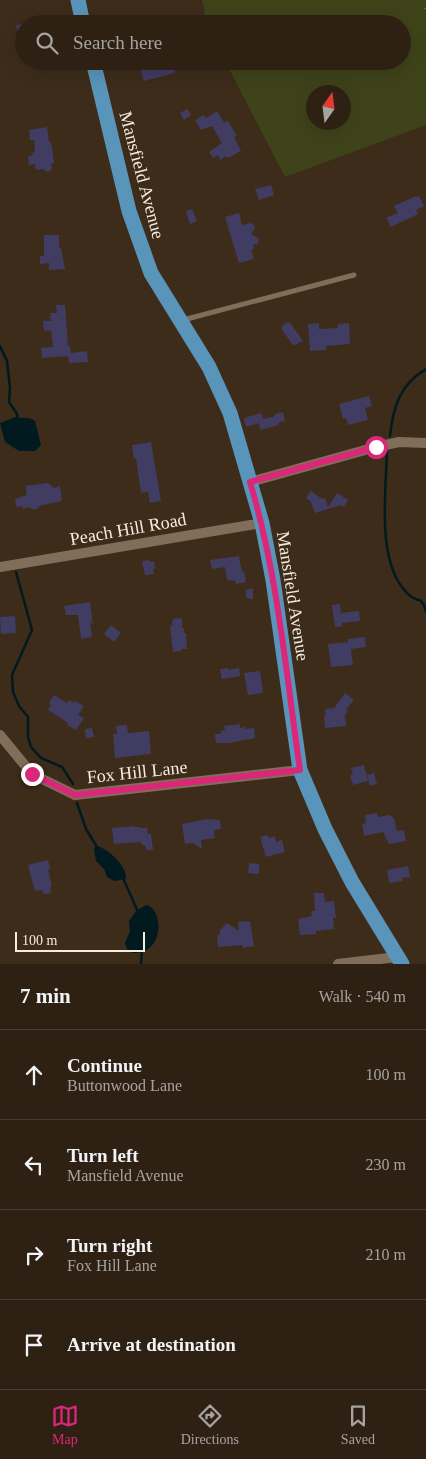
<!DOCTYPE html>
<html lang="en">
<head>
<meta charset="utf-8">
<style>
	:root { --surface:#2e2114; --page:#3a2e22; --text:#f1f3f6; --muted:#a7a3a0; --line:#493e34; --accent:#db2777 }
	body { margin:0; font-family:"Times New Roman",serif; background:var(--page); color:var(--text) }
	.compass { position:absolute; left:306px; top:85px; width:45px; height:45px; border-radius:50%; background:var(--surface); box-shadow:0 5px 20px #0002; rotate:14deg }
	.scale { position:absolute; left:15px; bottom:12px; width:130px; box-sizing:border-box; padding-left:5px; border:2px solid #f6ebe0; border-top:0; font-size:14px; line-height:18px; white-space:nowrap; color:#f6ebe0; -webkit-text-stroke:4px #3d2c1a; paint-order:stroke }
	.stop { position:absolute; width:15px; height:15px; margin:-11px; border:4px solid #db2777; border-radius:50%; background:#fff }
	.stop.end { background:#db2777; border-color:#fff; box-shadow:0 1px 5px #0008 }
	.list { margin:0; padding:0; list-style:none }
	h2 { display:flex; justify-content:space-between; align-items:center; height:65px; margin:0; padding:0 20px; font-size:21px }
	h2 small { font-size:16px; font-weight:400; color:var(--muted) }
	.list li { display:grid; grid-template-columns:32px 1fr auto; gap:15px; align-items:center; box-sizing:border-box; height:90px; padding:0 20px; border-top:1px solid var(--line) }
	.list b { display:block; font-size:19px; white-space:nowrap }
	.list p { margin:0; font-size:16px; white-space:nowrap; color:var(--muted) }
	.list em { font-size:16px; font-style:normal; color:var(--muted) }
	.icon { flex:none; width:28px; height:28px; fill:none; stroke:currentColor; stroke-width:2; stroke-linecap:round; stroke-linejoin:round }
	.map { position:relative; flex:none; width:426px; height:964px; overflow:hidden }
	.search { position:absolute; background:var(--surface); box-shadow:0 5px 20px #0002; left:15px; right:15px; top:15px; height:55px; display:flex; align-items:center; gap:12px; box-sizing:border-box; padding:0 18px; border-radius:28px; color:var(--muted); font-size:19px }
	.sheet { height:425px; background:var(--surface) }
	nav { display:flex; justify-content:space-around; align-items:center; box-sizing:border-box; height:70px; border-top:1px solid var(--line); background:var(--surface); font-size:14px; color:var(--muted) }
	nav a { display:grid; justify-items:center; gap:2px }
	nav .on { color:var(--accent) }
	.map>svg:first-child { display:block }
	.green { fill:#3f4319; fill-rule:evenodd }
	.water { fill:#001a1f }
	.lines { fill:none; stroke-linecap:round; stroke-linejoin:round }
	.stream { stroke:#001a1f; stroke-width:2.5 }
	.building { fill:#413c62 }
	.path { stroke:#807161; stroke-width:1; stroke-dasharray:4 4; stroke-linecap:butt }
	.lane { stroke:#806d5a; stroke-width:5 }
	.street { stroke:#806d5a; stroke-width:10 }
	.primary { stroke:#5995bb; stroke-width:15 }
	.route { stroke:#db2777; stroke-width:6 }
	.labels { text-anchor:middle; stroke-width:4.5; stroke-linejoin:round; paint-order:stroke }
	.street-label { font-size:18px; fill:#f6ebe0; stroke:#3d2c1a }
</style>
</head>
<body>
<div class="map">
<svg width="426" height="964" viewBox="0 0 426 964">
	<rect width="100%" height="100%" fill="#3d2c1a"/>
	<path class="green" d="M 202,0 L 426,0 L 426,125 L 285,177 L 225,61 L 402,61 L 402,24 L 207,24 ZM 314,92 L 344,92 L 344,122 L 314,122 Z"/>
	<path class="water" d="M 15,417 C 22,419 29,416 35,421 L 41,445 L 35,451 L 19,451 L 5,442 L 0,423 Z
		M 95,846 C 106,846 128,867 126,879 L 114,881 L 107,877 L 104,869 L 96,861 L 94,850 Z
		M 146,905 C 164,908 165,955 132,953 L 127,949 L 125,943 L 130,931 L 129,921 L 136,911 Z"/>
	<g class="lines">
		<path class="stream" d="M 0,346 L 7,361 L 10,388 L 9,402 L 17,414 L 18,420
			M 390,436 C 393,407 400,384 426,369
			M 387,451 C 386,492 376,562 407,593 C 412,597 414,600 420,600 L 424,605 L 426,612
			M 16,572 L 32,630 L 12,675 L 13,692 L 19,706 L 28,717 L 28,737 L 31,747 L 41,758 L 62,767 L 73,784
			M 77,803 L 86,829 L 97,847
			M 123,878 L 138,912
			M 141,964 L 142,949"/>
	</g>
	<path class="building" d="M 24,24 L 24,44 L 21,44 L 16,25 Z
		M 153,61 L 172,61 L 172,64 L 174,64 L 175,73 L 144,81 L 140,68 L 154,65 Z
		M 187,109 L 191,115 L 184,120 L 180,113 Z
		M 217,111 L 224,123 L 228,121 L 237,136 L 234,137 L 241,151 L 228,158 L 226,156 L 220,160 L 218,155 L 213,158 L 209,152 L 222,143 L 212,126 L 201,130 L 195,120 L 204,115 L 206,118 Z
		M 47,127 L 49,142 L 51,142 L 52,148 L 54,163 L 51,164 L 52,169 L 50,171 L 47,172 L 43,169 L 36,170 L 35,164 L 29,165 L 28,156 L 31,156 L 35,150 L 34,140 L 30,140 L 29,130 Z
		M 271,185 L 274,195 L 259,200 L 255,189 Z
		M 416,196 L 417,197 L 419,196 L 424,206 L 416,210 L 418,214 L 391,227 L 386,218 L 398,213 L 394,206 Z
		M 192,209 L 197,221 L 190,224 L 186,211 Z
		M 239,213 L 242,225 L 251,223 L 254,225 L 255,228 L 251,234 L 258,238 L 259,240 L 257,244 L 253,245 L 254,249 L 251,250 L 254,259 L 239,263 L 225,217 Z
		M 44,235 L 59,235 L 59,248 L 61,248 L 65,269 L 49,270 L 49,263 L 40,264 L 40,256 L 44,256 Z
		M 56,305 L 65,305 L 68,346 L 70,346 L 71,353 L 87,351 L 88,362 L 69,363 L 68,356 L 42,358 L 41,348 L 53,347 L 51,330 L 44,331 L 43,321 L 51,321 L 50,313 L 57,313 Z
		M 288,322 L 291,324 L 303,341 L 295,345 L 292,344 L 282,330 L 282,326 Z
		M 319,323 L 319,329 L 338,328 L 338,324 L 349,323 L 350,344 L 326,346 L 326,350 L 310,351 L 308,324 Z
		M 369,396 L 372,406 L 365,408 L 368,420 L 348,425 L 346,418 L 343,419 L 339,404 Z
		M 283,412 L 285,421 L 279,422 L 279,425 L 260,430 L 259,423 L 246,427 L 244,418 L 261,413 L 263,419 L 275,416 L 275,414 Z
		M 151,442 L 161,501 L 150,503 L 148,492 L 141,493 L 136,458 L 134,459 L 132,445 Z
		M 48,483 L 54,488 L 60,486 L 62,501 L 39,506 L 39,508 L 33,510 L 29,507 L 23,509 L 22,506 L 16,507 L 15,499 L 27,495 L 25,486 Z
		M 311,491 L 322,499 L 325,498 L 328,507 L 337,493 L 348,500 L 344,507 L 341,505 L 315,513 L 311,502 L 306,498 Z
		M 239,556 L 242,572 L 244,572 L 246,582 L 236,584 L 235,581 L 227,580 L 225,567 L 212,569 L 210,560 Z
		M 149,560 L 150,562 L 154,561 L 155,569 L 153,569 L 154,574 L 145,575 L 142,561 Z
		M 253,588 L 253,599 L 246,598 L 246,590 Z
		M 90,602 L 93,625 L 90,622 L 92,637 L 81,639 L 78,615 L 66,615 L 64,606 Z
		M 340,604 L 341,613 L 359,611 L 360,621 L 342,623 L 343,626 L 335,627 L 332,605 Z
		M 15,616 L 16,633 L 1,634 L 0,617 Z
		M 182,618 L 182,628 L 184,628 L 184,633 L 186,633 L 187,649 L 181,649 L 181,651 L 173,652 L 170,626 L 172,625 L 173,619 Z
		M 111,625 L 121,633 L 114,642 L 104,634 Z
		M 365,637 L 366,647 L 351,649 L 353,665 L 331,667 L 328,644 L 348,642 L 348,639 Z
		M 228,668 L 228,670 L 239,668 L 240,676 L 222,679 L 220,669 Z
		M 260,671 L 263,693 L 248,695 L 244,673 Z
		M 345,693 L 354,700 L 346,710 L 348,711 L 345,715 L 346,726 L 325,728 L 324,715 L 326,715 L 325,709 L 334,708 Z
		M 54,695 L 67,703 L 69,700 L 74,703 L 75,701 L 84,706 L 78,715 L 84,718 L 76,730 L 67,725 L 68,723 L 48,710 L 51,704 L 49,703 Z
		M 240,724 L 240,728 L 245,727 L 245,729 L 254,728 L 255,738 L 229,743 L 216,743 L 215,734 L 221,734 L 221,731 L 225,730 L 224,726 Z
		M 127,725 L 128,733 L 149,731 L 151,754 L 115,758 L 113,734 L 117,734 L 116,726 Z
		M 92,728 L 94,737 L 86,738 L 85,729 Z
		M 364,765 L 368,781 L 353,785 L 350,775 L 353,774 L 351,768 Z
		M 374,773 L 377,784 L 370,786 L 367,775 Z
		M 377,813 L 378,817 L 389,815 L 394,818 L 397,831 L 404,830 L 406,841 L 389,844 L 383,832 L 364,836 L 362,824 L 366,823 L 365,815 Z
		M 207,819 L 220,820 L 221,829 L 214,830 L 215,838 L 201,840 L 202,849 L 193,843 L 185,844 L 182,824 Z
		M 133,826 L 134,827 L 140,827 L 140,828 L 147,828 L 148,834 L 151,834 L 153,850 L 146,850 L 145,845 L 142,845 L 141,842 L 114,844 L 112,828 Z
		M 268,835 L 269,838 L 275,836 L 276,842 L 282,840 L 285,852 L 266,857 L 260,837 Z
		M 48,860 L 50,869 L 48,869 L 52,887 L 50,887 L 51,893 L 44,894 L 42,890 L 35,891 L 28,865 Z
		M 249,863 L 259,864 L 259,874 L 248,873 Z
		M 408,866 L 410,877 L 402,878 L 403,881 L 389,883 L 387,870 Z
		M 314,893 L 324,893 L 325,902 L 334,901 L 336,918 L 333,918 L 334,929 L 316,931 L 316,934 L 300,935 L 298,919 L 312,916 L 311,911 L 315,911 Z
		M 250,921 L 254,946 L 243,948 L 242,945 L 218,947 L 217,935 L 220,935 L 220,930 L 227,923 L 239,931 L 238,922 Z"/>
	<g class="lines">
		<path class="path" d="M 424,8 L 426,9"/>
		<path class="lane" d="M 183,320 L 354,275"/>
		<path class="street" d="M 250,482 L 376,447 L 399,442 L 426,443
			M 0,567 L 262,523
			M 0,735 L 32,774 L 75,795 L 300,770
			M 338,964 L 397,957"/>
		<path class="primary" d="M 78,0 L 83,24
			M 93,61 L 129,211 L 151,273 L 209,367 L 230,413 L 262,523 L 273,580 L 300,770 L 325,829 L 352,882 L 402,964"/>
	</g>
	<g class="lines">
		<path class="route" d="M 32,774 L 75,795 L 300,770 C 286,674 278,575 250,482 L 376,447"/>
	</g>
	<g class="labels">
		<g class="street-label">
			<text transform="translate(142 175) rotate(75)" y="6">Mansfield Avenue</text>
			<text transform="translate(128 529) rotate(-10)" y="6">Peach Hill Road</text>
			<text transform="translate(293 596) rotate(81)" y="6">Mansfield Avenue</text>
			<text transform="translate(137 772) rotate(-6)" y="6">Fox Hill Lane</text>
		</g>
	</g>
</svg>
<svg class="compass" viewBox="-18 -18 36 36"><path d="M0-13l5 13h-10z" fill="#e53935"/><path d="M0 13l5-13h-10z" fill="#a7a3a0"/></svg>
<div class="scale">100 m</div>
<div class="stop" style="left:376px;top:447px"></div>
<div class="stop end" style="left:32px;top:774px"></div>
<div class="search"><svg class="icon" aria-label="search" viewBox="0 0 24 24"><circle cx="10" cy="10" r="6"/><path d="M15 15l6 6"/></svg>Search here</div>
</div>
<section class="sheet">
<h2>7 min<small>Walk · 540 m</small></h2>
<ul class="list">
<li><svg class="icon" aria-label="ahead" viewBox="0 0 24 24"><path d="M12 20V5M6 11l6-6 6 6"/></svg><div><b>Continue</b><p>Buttonwood Lane</p></div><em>100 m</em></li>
<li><svg class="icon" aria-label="left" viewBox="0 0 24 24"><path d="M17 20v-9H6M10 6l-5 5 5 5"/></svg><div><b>Turn left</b><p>Mansfield Avenue</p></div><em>230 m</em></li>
<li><svg class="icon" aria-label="right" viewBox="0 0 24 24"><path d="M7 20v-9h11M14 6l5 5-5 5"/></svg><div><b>Turn right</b><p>Fox Hill Lane</p></div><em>210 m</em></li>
<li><svg class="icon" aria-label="arrive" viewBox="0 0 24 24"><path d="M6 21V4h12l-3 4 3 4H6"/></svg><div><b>Arrive at destination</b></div></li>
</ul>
</section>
<nav>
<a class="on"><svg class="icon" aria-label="map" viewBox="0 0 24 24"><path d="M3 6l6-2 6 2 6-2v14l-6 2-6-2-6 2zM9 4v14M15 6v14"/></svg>Map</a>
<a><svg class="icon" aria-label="directions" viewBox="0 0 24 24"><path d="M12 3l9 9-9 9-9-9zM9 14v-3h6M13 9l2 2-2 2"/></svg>Directions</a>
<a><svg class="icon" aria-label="saved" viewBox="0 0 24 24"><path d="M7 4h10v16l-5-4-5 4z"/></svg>Saved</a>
</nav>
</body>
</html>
